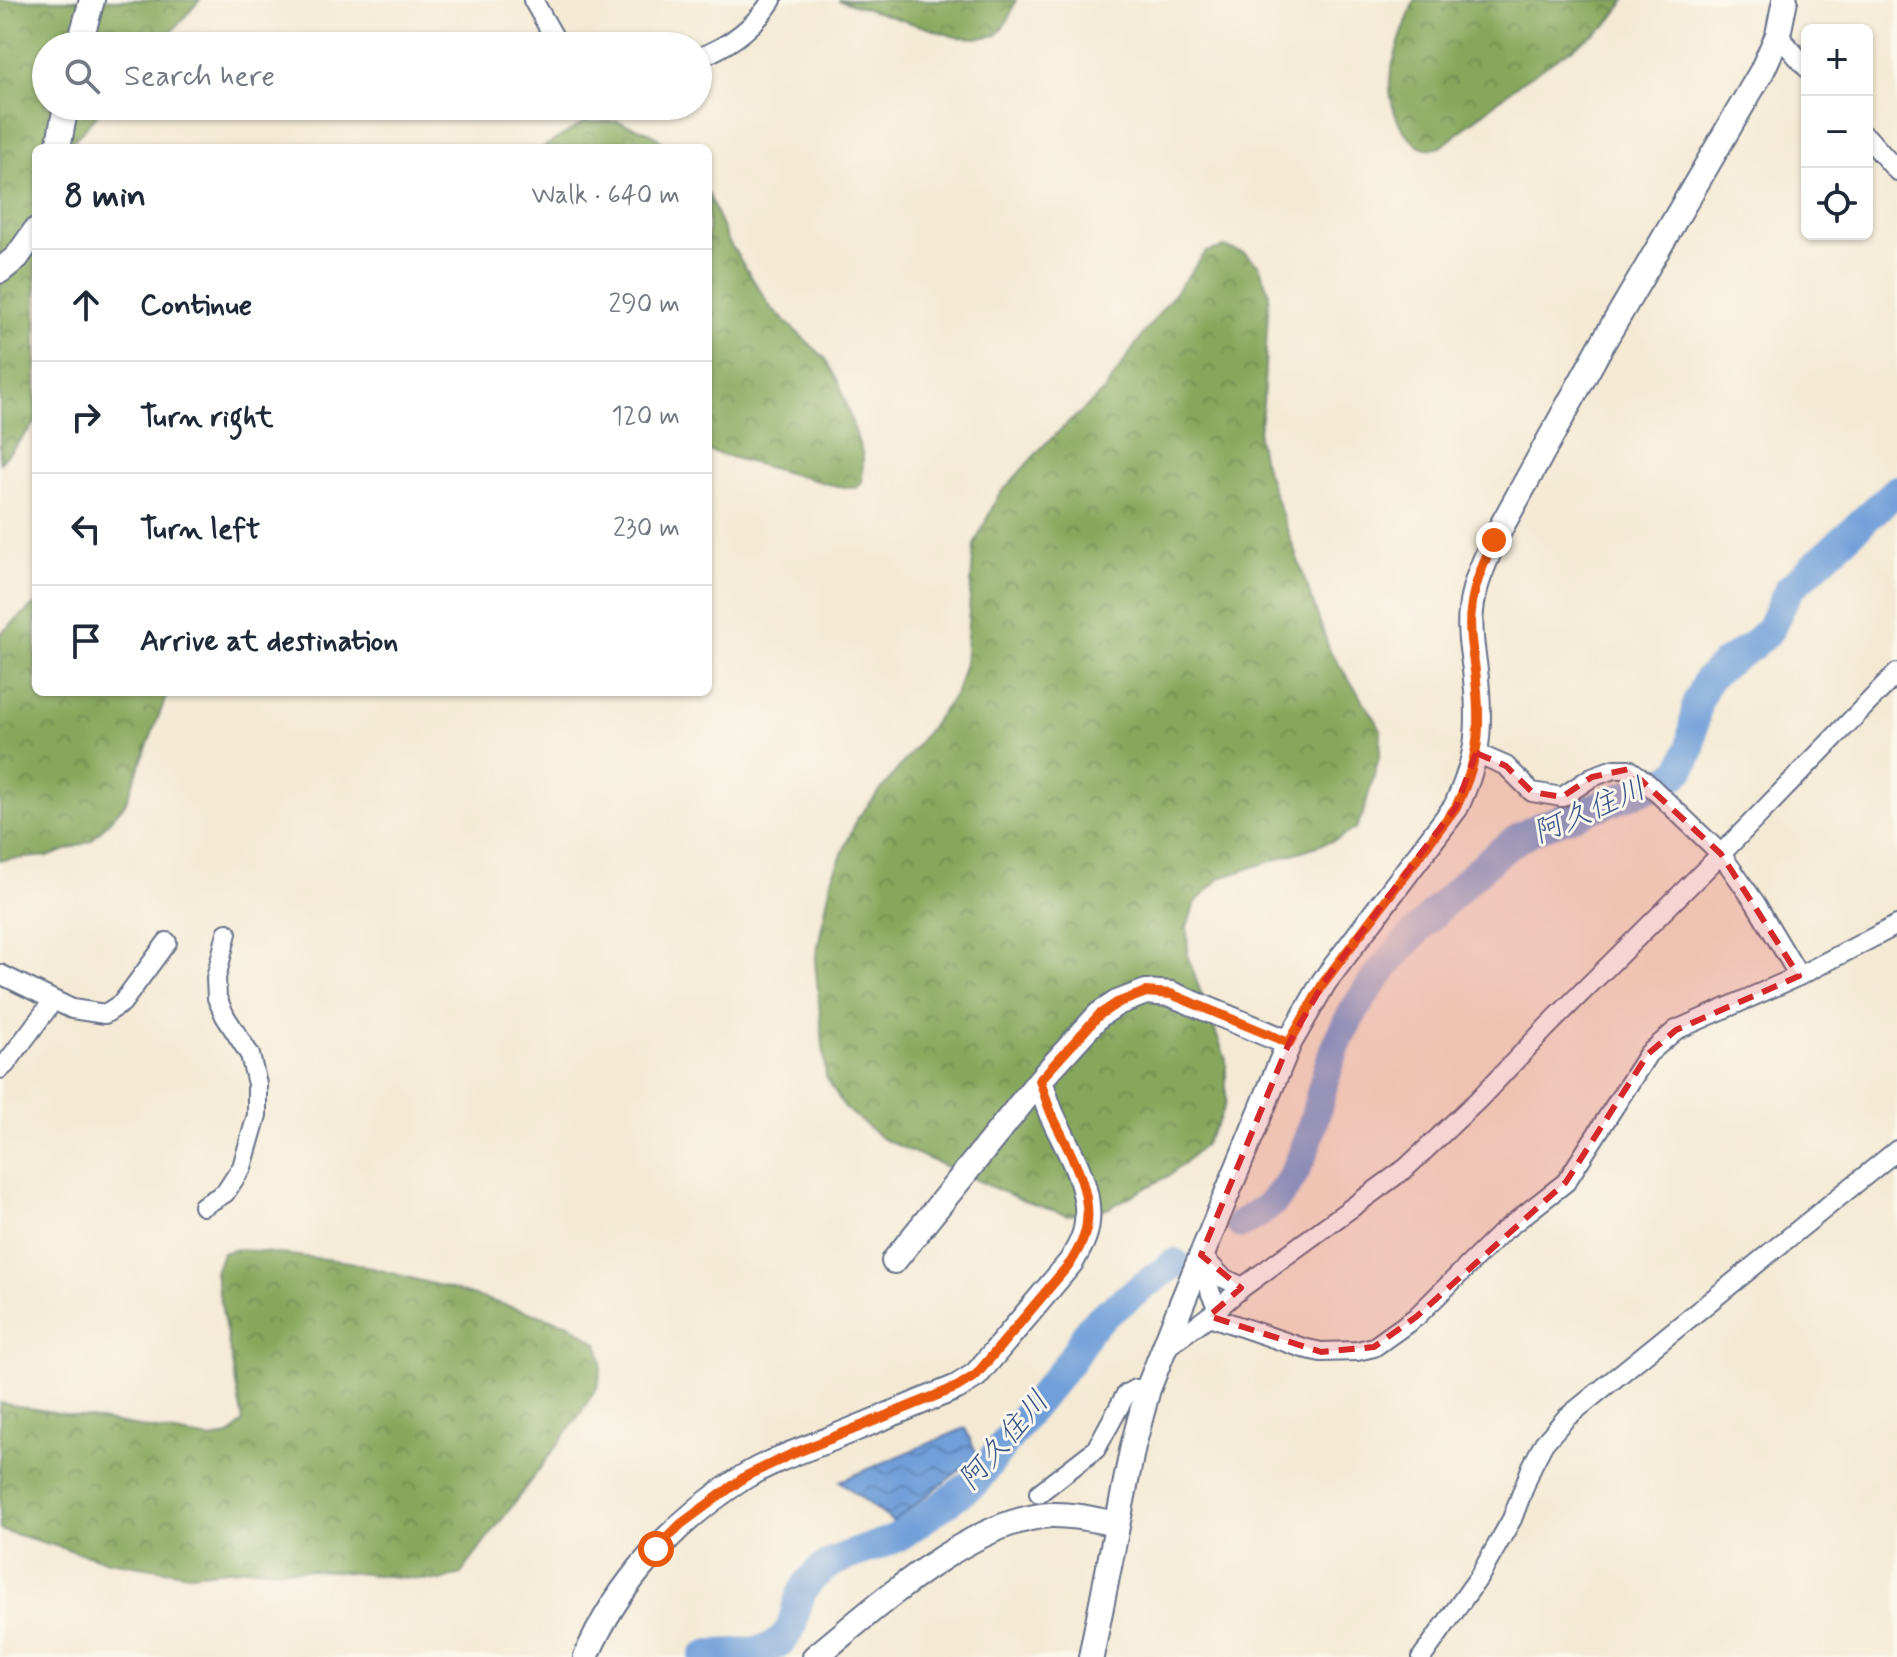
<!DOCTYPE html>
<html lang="en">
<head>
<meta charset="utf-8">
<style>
	:root { --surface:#fff; --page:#f6f6f7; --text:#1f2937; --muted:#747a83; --line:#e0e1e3 }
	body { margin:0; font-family:Mynerve,"Klee One",sans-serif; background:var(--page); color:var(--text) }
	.controls { position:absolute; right:24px; top:24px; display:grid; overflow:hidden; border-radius:12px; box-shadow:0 2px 6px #0004 }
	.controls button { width:72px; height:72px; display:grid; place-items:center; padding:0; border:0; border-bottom:2px solid var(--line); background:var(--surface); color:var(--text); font:40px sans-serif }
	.stop { position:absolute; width:24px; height:24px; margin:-18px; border:6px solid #ea580c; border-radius:50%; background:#fff }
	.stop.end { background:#ea580c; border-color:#fff; box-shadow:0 2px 8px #0008 }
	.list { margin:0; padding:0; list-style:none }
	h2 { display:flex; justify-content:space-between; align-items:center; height:104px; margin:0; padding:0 32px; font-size:34px }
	h2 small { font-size:26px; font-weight:400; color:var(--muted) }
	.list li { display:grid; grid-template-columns:52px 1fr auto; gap:24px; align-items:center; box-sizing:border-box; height:112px; padding:0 32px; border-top:2px solid var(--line) }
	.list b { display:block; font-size:30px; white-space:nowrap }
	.list em { font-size:26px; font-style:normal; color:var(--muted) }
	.icon { flex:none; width:44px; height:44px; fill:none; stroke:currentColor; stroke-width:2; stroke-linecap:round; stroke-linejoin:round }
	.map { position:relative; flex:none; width:1897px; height:1657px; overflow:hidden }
	.search { position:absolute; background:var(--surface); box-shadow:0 2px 6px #0004; left:32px; top:32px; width:680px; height:88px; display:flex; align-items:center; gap:20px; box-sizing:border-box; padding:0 28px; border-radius:44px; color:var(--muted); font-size:30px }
	.panel { position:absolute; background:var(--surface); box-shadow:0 2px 6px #0004; left:32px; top:144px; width:680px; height:552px; border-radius:12px }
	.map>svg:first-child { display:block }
	.forest { fill:url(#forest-crowns); stroke:#516c5d; stroke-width:2 }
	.water { fill:url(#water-waves); stroke:#45679c; stroke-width:2 }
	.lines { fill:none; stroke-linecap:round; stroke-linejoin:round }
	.river { stroke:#6f9fd9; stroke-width:30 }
	.minor-casing { stroke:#677087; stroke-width:22 }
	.tertiary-casing { stroke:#677087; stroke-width:28 }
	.minor { stroke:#fff; stroke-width:18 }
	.tertiary { stroke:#fff; stroke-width:24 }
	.route { stroke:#ea580c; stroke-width:10 }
	.marked { fill:#d62828; fill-opacity:0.2; stroke:#d62828; stroke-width:6; stroke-dasharray:16 10; stroke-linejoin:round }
	.labels { text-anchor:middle; stroke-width:6; stroke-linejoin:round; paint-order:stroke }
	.water-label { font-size:30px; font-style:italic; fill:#385689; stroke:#fbf7ec }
</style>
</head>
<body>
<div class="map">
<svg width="1897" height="1657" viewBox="0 0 1897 1657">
	<defs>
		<pattern id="forest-crowns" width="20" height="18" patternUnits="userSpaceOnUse" patternTransform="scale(2)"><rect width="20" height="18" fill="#87a85c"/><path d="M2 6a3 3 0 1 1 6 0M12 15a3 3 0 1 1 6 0" fill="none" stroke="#6e894f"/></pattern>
		<pattern id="water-waves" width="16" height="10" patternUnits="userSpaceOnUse" patternTransform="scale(2)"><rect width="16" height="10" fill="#6f9fd9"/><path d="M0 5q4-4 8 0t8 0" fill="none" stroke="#5a82b3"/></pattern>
	</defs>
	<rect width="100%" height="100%" fill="#fbf7ec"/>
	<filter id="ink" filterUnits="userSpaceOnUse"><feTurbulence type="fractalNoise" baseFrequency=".0125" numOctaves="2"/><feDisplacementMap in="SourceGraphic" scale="16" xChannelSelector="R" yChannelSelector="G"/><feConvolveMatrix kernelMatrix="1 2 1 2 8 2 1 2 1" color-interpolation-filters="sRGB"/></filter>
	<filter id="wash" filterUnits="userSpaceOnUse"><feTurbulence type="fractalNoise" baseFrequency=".006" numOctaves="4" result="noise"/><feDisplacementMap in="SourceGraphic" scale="32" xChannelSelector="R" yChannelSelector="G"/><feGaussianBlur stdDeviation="1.8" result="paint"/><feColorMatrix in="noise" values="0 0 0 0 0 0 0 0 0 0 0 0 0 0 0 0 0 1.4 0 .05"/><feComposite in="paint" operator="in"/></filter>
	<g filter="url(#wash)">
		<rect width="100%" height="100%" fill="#f4ead4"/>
		<path class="forest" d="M 0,0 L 200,0 L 159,46 L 46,46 L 46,106 L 105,106 L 67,148 L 36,148 L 36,422 L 0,463 Z
			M 838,0 L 1016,0 L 1008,20 L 997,35 L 976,38 L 956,37 Z
			M 1414,0 L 1626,0 L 1606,26 L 1521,82 L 1441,147 C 1427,151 1418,147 1408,136 C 1394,120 1387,93 1391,72 C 1395,49 1407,22 1414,0 Z
			M 617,121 L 651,133 L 670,148 L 542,148 L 585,122 Z
			M 708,193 L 727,239 L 772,309 L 825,358 L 839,383 L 863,456 L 862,483 L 856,488 L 836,486 L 708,451 Z
			M 1224,247 L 1244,253 L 1259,265 L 1269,293 L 1263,403 L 1258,437 L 1262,458 L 1330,651 L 1376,720 L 1381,732 L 1380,754 L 1363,814 L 1356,828 L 1338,839 L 1220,878 L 1195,903 L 1187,927 L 1188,958 L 1226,1060 L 1226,1102 L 1218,1122 L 1204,1145 L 1170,1175 L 1107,1209 L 1068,1215 L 1026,1202 L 883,1139 L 845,1108 L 826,1077 L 815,961 L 832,877 L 857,819 L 907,758 L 956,693 L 965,663 L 974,545 L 998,496 L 1044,445 L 1105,390 L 1141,337 L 1206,252 Z
			M 36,603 L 36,692 L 168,692 L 125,804 L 91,841 L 50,856 L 0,860 L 0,634 Z
			M 237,1249 L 350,1262 L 448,1288 L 569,1324 L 598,1344 L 602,1362 L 598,1386 L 576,1420 L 461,1574 L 441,1581 L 333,1571 L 248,1568 L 190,1574 L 108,1561 L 0,1530 L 0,1403 L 210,1439 L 230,1436 L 243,1422 L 215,1272 L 222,1253 Z"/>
		<path class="water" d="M 965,1428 L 978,1456 L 893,1522 L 840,1481 Z"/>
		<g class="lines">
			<path class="river" d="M 1241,1224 C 1249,1219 1259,1214 1266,1208 C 1311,1173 1315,1098 1335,1048 C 1359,990 1404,943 1448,899 C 1474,874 1501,847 1533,830 C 1547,823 1564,819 1579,813 C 1610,802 1640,791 1670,779 L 1681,770 L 1690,749 L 1697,702 L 1708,679 L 1726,663 L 1752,646 L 1770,629 L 1789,589 L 1897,490
				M 704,1657 L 710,1654 C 741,1652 785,1657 793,1621 C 797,1604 800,1590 813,1577 C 837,1552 872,1552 901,1535 L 976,1481 L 1028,1412 L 1070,1361 L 1089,1329 L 1104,1315 L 1175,1263"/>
		</g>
	</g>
	<g filter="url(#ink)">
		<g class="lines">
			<g class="minor-casing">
				<path id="minor" d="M 533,0 L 559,46
					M 1778,35 L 1807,68
					M 698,58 C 729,46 754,28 772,0
					M 1867,137 L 1897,171
					M 1476,753 L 1506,766 L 1532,792 L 1562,797 L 1592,777 L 1614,769 L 1629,769 L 1644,780 L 1721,854 L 1756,904 L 1799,976
					M 0,974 L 72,1009 L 105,1014 L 122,1003 L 167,942
					M 0,1069 L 5,1065 L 53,1001
					M 203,1206 L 225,1193 L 242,1167 L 257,1115 L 257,1084 L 250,1055 L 225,1016 L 217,998 L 216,978 L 227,933
					M 1201,1255 L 1211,1294 L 1218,1308
					M 1203,1257 L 1223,1278 L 1243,1287
					M 1209,1316 L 1303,1348 L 1321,1352 L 1357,1351 L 1374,1347 L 1416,1317 L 1501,1233 L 1566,1182 L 1648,1054 L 1676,1030 L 1799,976 L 1897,925
					M 1164,1349 L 1209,1316 L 1243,1287 L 1406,1168 L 1478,1100 L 1547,1027 L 1721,854 L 1897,673
					M 1039,1493 L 1096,1449 L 1126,1394 L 1135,1389 L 1148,1389
					M 1422,1657 L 1479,1577 L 1512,1519 L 1532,1466 L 1544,1443 L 1566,1418 L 1897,1150"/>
			</g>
			<g class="tertiary-casing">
				<path id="tertiary" d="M 79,46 L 92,0
					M 58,148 L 66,106
					M 0,271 L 17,257 L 36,230
					M 894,1261 L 1040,1080 L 1099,1015 L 1117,1003 L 1146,992 L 1171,994 L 1289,1043
					M 586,1657 C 617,1583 676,1520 744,1477 C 770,1461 800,1451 828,1440 C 871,1422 914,1405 957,1387 L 976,1375 L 1071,1262 C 1078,1250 1086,1237 1087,1222 C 1091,1185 1067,1148 1052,1115 C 1047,1104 1044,1092 1040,1080
					M 815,1657 C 877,1607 968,1521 1050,1515 C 1073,1514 1096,1520 1117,1524
					M 1091,1657 L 1133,1446 L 1148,1389 L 1182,1303 L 1289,1043 L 1324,982 L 1456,807 C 1478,759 1481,731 1476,679 C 1474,657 1468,634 1471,611 C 1473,586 1484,563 1494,540 L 1601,346 L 1762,71 L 1778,35 L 1785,0"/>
			</g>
			<use href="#minor" class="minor"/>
			<use href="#tertiary" class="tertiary"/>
		</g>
	</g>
	<g class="lines" filter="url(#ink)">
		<path class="route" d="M 656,1549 L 681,1524 L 746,1476 L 790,1455 L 957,1387 L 976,1375 L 1071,1262 C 1078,1250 1086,1237 1087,1222 C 1091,1185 1067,1148 1052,1115 C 1047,1104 1044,1092 1040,1080 L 1099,1015 L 1117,1003 L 1146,992 L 1171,994 L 1289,1043 L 1324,982 L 1456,807 C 1479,759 1481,732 1476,680 C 1474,657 1468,634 1471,611 C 1473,586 1484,563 1494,540"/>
	</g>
	<path class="marked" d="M 1476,753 L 1506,766 L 1532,792 L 1562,797 L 1592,777 L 1629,769 L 1721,854 L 1799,976 L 1676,1030 L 1648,1054 L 1566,1182 L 1416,1317 L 1374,1347 L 1321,1352 L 1209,1316 L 1241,1288 L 1201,1255 L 1289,1043 L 1324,982 L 1456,807 Z"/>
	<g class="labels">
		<g class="water-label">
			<text transform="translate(1589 810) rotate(-24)" y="10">阿久住川</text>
			<text transform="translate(1003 1440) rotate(-49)" y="10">阿久住川</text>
		</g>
	</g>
</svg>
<div class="controls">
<button>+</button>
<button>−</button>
<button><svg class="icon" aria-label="locate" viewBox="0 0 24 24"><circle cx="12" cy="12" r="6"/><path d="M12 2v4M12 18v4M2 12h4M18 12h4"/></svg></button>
</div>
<div class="stop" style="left:656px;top:1549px"></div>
<div class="stop end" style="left:1494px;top:540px"></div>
<div class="search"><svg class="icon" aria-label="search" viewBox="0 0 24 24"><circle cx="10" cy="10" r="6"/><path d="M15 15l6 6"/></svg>Search here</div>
<section class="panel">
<h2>8 min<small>Walk · 640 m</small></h2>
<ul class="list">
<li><svg class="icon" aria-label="ahead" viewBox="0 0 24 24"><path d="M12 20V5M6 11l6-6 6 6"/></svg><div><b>Continue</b></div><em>290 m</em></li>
<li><svg class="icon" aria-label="right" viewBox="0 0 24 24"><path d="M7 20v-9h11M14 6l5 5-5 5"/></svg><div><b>Turn right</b></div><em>120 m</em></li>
<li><svg class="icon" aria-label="left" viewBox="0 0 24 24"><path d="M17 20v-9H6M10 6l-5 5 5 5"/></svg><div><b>Turn left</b></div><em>230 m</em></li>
<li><svg class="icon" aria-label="arrive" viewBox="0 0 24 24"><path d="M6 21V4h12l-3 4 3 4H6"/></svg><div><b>Arrive at destination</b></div></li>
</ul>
</section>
</div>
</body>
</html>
